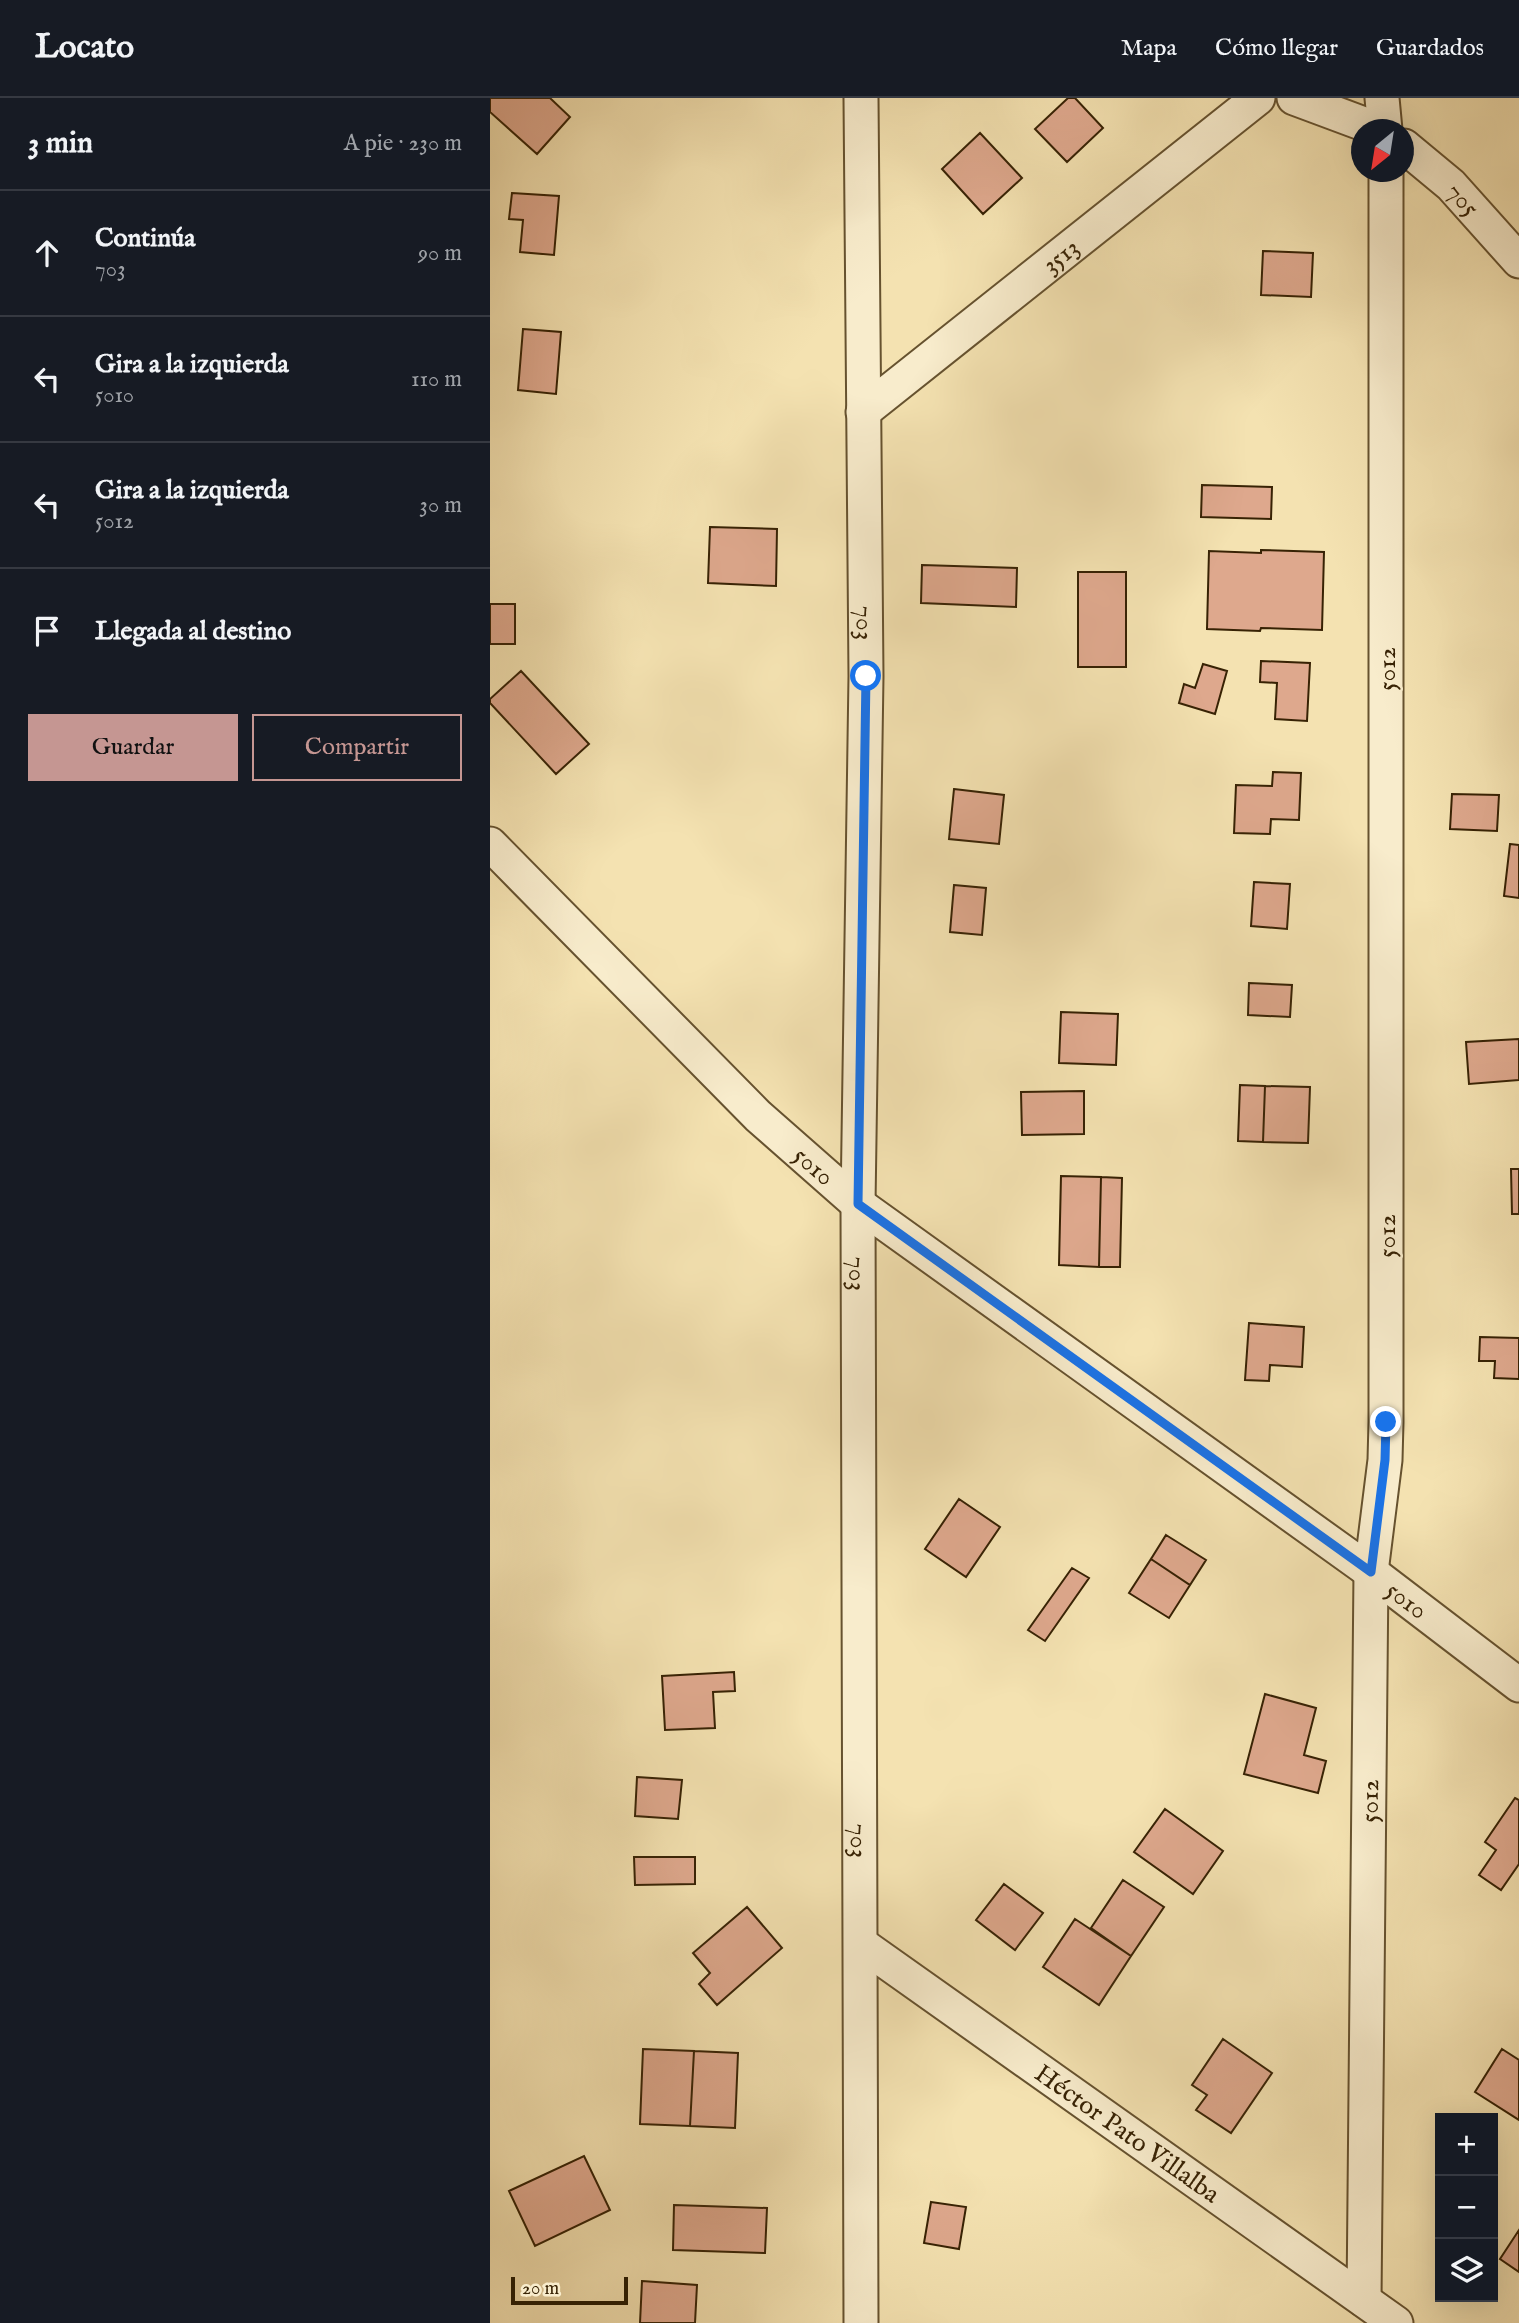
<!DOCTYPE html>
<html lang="es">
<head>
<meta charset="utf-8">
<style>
	:root { --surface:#171b24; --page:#242831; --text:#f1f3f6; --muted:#9ea1a6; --line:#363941; --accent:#c59692 }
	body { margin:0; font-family:"IM FELL English",serif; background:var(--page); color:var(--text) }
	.controls { position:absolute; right:21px; bottom:21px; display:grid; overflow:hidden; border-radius:0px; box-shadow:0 7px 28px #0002 }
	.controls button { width:63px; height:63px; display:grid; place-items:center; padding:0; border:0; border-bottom:2px solid var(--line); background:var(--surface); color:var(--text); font:35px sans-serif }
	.compass { position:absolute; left:861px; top:21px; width:63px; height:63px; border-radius:50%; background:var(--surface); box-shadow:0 7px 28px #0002; rotate:210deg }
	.scale { position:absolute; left:21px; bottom:18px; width:117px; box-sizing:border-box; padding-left:7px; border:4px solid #372204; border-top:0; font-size:19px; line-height:24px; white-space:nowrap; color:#372204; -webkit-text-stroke:5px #f8eccc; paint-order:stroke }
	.stop { position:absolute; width:21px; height:21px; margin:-16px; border:5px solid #1a73e8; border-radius:50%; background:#fff }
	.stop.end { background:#1a73e8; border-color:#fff; box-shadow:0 2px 7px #0008 }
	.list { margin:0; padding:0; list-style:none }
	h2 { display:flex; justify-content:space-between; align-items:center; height:91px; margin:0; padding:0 28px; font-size:30px }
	h2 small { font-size:23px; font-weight:400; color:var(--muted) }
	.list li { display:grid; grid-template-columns:46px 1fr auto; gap:21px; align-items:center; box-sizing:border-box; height:126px; padding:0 28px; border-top:2px solid var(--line) }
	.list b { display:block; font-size:26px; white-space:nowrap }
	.list p { margin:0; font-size:23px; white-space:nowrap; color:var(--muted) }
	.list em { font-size:23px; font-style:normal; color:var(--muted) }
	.actions { display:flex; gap:14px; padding:21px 28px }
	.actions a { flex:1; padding:16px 0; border:2px solid var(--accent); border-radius:0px; text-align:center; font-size:24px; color:var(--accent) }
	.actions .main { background:var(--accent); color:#111 }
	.icon { flex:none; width:38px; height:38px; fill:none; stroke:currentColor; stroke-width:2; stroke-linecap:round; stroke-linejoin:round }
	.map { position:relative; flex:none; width:1029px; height:2225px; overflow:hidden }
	header { display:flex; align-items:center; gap:42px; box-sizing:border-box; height:98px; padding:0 35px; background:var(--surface); border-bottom:2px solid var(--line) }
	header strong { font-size:33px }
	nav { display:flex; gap:38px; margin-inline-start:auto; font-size:24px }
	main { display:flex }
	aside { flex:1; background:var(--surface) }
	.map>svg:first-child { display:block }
	.building { fill:#dea88d; stroke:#372204; stroke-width:2 }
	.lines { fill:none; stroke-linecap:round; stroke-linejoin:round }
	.street-casing { stroke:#66522f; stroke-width:37 }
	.street { stroke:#f8eccc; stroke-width:33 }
	.route { stroke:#1a73e8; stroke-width:9 }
	.labels { text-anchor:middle; stroke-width:5; stroke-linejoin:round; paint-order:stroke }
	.street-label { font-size:26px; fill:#372204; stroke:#f8eccc }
</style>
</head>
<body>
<header>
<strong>Locato</strong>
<nav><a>Mapa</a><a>Cómo llegar</a><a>Guardados</a></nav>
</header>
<main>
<aside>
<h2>3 min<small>A pie · 230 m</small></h2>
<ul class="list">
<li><svg class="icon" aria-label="ahead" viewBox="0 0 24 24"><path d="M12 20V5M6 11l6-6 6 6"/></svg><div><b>Continúa</b><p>703</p></div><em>90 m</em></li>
<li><svg class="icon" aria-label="left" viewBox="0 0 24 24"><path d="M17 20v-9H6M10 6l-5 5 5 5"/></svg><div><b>Gira a la izquierda</b><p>5010</p></div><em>110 m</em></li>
<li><svg class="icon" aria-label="left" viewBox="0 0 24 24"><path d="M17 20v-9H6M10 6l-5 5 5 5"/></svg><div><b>Gira a la izquierda</b><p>5012</p></div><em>30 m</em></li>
<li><svg class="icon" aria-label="arrive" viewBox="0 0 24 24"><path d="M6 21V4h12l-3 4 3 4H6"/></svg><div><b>Llegada al destino</b></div></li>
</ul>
<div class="actions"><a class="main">Guardar</a><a>Compartir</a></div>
</aside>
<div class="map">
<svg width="1029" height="2225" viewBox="0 0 1029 2225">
	<rect width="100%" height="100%" fill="#f4e2b1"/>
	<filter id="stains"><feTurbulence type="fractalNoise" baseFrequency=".00286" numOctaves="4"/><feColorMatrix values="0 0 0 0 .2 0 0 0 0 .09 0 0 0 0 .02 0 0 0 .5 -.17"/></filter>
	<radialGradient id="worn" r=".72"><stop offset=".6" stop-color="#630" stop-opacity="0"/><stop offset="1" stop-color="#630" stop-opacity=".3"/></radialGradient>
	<path class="building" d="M 0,0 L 60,0 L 80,19 L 47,56 L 0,14 Z
		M 578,0 L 585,0 L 613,30 L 577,64 L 545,31 Z
		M 490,35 L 532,80 L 493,116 L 452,71 Z
		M 22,95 L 69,98 L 64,157 L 30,154 L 33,122 L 19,121 Z
		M 773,153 L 823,155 L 821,199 L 771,197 Z
		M 33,231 L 71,234 L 66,296 L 28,292 Z
		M 712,387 L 782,389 L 781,421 L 711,419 Z
		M 220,429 L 287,431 L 286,488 L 218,485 Z
		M 771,452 L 834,454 L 832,532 L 771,530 L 770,533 L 717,531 L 719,453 L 771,455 Z
		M 432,467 L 527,470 L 526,509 L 431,505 Z
		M 588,474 L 636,474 L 636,569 L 588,569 Z
		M 0,506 L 25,506 L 25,546 L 0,546 Z
		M 771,563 L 820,565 L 817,623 L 785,621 L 787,585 L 770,584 Z
		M 713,566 L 737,573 L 725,616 L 689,605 L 694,586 L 705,590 Z
		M 31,573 L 99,646 L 66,676 L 0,605 L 0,601 Z
		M 783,674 L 811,675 L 809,722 L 781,721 L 780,736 L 744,735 L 746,687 L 782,688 Z
		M 464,691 L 514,697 L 509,746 L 459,741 Z
		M 962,696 L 1009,697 L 1007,733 L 960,731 Z
		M 1020,746 L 1029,747 L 1029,800 L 1014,798 Z
		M 764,784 L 800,786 L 797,831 L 761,828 Z
		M 464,787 L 496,790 L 492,837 L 460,834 Z
		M 759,885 L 802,887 L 800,919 L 758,917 Z
		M 571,914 L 628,916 L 626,967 L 569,965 Z
		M 1029,941 L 1029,982 L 979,986 L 976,944 Z
		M 750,987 L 775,988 L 773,1044 L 748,1043 Z
		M 775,988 L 820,989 L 818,1045 L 773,1044 Z
		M 594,993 L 594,1036 L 532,1037 L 531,994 Z
		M 1021,1071 L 1029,1071 L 1029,1116 L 1022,1116 Z
		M 571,1078 L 611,1079 L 609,1169 L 569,1167 Z
		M 611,1079 L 632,1080 L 630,1169 L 609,1169 Z
		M 759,1225 L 814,1229 L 812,1269 L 780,1267 L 779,1283 L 755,1282 Z
		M 990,1239 L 1029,1240 L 1029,1281 L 1004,1280 L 1005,1263 L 989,1263 Z
		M 469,1401 L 510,1429 L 476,1479 L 435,1451 Z
		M 676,1437 L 716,1462 L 700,1487 L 661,1461 Z
		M 661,1461 L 700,1487 L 679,1520 L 639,1495 Z
		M 582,1470 L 599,1480 L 555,1543 L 538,1532 Z
		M 244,1574 L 245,1593 L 223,1594 L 225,1630 L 175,1632 L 172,1578 Z
		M 775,1596 L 826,1610 L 814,1657 L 836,1663 L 828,1695 L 754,1676 Z
		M 147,1679 L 192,1682 L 188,1721 L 145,1718 Z
		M 1025,1700 L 1029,1702 L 1029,1766 L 1011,1792 L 989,1777 L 1006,1752 L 995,1744 Z
		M 675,1711 L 733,1753 L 703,1796 L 644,1754 Z
		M 144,1759 L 205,1759 L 205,1786 L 145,1787 Z
		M 633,1782 L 674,1809 L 641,1858 L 601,1830 Z
		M 514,1786 L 553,1815 L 525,1852 L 486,1822 Z
		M 257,1809 L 292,1850 L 227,1907 L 209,1886 L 220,1875 L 203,1855 Z
		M 585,1821 L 641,1858 L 609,1907 L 553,1869 Z
		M 733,1941 L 782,1975 L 741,2035 L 706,2012 L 717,1997 L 702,1987 Z
		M 153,1951 L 204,1953 L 200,2028 L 150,2026 Z
		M 1012,1951 L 1029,1962 L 1029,2022 L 985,1994 Z
		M 204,1953 L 248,1955 L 245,2030 L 200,2028 Z
		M 94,2058 L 120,2112 L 45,2148 L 19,2093 Z
		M 441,2104 L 476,2109 L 469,2151 L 434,2145 Z
		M 184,2107 L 277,2110 L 275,2155 L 183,2152 Z
		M 1029,2132 L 1029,2174 L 1010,2161 Z
		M 152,2183 L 207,2187 L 205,2225 L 150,2225 Z"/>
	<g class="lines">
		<g class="street-casing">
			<g id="street">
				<path id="s1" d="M 371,0 L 376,578 L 368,1106 L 371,2225"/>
				<path d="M 804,0 L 890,32"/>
				<path d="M 892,0 L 895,32"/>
				<path id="s2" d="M 914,48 L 961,87 L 1029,163"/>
				<path id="s3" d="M 373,314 L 768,0"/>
				<path id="s4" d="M 0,746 L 268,1018 L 368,1106 L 881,1474 L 1029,1587"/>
				<path id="s5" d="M 371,1846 L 906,2225"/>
				<path id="s6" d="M 874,2202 L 881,1474 L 895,1362 L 896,1324 L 896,74"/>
			</g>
		</g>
		<use href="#street" class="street"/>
	</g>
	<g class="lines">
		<path class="route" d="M 376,578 L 368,1106 L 881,1474 L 895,1362 L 896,1324"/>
	</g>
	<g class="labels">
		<g class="street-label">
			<text dy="9" stroke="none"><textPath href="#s2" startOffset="80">705</textPath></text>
			<text dy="9" stroke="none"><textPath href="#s3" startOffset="252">3513</textPath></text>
			<text dy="9" stroke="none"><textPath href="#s1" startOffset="525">703</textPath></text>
			<text transform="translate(896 571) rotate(-90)" y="9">5012</text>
			<text dy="9" stroke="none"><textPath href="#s4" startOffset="457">5010</textPath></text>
			<text transform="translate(896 1138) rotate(-90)" y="9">5012</text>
			<text dy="9" stroke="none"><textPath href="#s1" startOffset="1176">703</textPath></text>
			<text dy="9" stroke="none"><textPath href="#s4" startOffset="1192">5010</textPath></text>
			<text dy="9" stroke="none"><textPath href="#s6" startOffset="499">5012</textPath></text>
			<text dy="9" stroke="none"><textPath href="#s1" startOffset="1743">703</textPath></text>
			<text dy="9" stroke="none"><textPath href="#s5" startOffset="327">Héctor Pato Villalba</textPath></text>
		</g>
	</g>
	<rect width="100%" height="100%" filter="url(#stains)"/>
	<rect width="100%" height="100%" fill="url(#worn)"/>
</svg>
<div class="controls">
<button>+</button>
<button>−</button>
<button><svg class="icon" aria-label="layers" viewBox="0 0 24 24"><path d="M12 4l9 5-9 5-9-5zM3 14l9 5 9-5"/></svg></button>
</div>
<svg class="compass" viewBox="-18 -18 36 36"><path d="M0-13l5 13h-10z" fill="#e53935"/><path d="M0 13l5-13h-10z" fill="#9ea1a6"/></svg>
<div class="scale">20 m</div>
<div class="stop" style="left:376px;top:578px"></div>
<div class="stop end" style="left:896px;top:1324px"></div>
</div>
</main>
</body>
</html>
